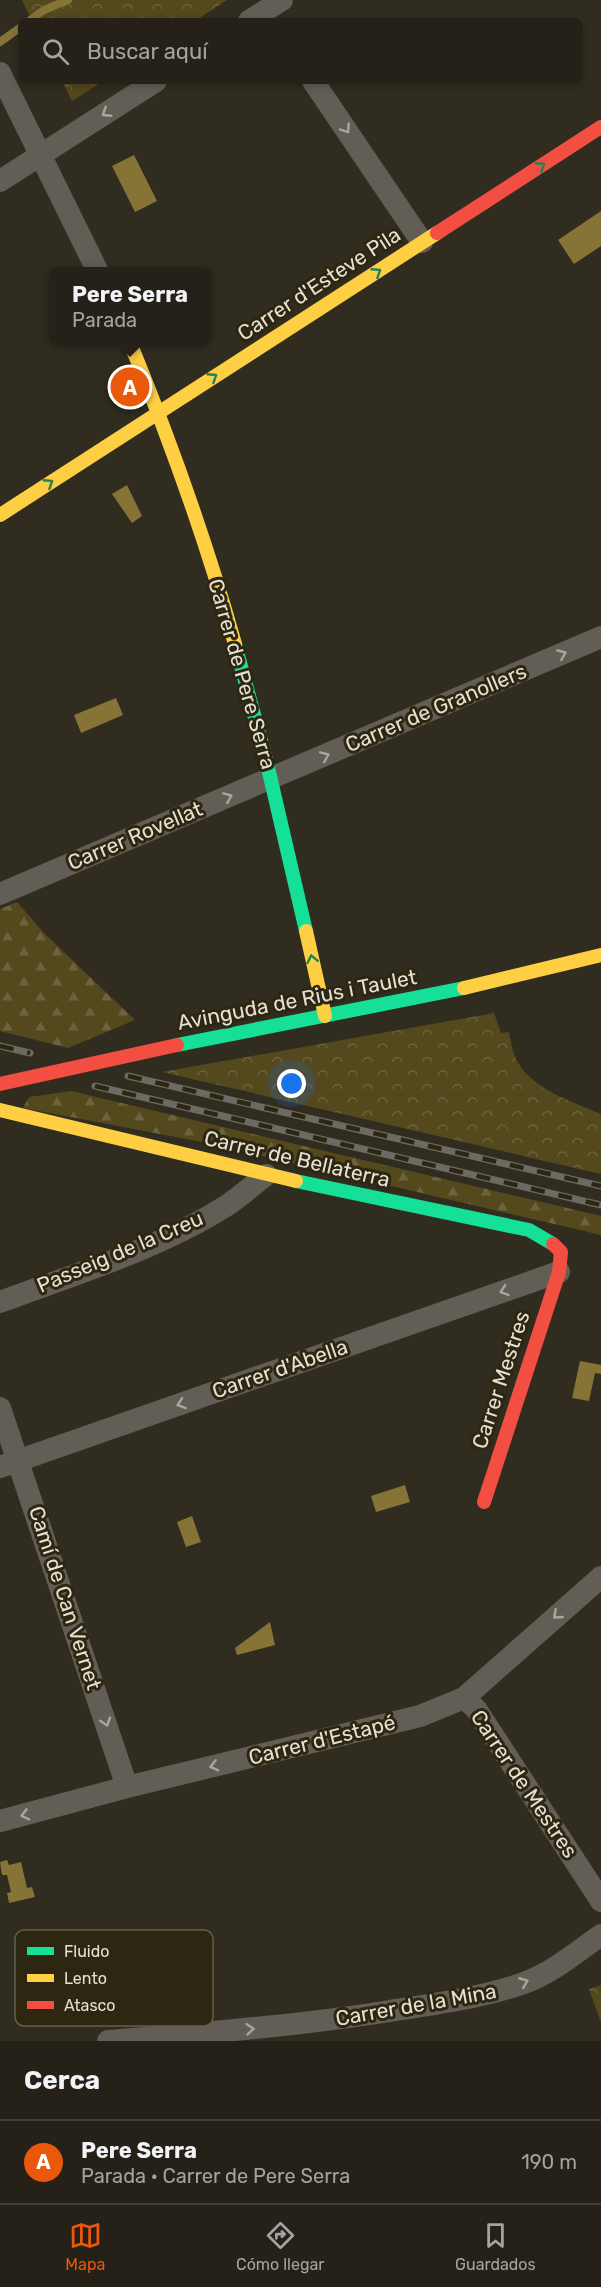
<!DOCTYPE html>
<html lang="es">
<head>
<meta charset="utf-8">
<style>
	:root { --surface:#252118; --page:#312e25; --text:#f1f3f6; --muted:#a3a3a2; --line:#423e37; --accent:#ea580c }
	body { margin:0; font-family:Rubik,sans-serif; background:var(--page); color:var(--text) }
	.you { position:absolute; left:292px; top:1084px; width:21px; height:21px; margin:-15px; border:4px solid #fff; border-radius:50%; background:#1a73e8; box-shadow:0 0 0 9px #1a73e833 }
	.badge { display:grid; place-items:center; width:39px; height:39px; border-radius:50%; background:var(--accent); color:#fff; font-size:20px; font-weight:700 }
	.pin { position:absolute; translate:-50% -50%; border:3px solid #fff; box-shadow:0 2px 6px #0006 }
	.popup { position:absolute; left:49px; top:267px; width:162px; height:78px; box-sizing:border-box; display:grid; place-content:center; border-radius:9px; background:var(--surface); filter:drop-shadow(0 2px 4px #0005); font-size:20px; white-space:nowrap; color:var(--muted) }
	.popup b { font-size:22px; color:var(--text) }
	.popup::after { content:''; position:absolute; left:50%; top:100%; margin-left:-12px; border:12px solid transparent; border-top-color:var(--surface) }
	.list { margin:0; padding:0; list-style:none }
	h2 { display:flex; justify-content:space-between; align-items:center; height:78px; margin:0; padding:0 24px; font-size:26px }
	h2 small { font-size:20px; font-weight:400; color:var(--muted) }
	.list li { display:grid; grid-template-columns:39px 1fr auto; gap:18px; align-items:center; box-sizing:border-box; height:84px; padding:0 24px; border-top:2px solid var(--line) }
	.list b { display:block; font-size:22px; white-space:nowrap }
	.list p { margin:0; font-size:20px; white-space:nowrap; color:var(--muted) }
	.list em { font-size:20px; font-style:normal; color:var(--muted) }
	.icon { flex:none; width:33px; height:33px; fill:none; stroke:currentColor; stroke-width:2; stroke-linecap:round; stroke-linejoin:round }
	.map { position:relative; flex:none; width:601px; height:2041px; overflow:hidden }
	.search { position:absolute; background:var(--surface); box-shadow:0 3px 9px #0003; left:18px; right:18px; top:18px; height:66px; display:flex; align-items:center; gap:15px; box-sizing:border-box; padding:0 21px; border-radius:9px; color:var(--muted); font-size:22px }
	.sheet { height:162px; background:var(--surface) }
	nav { display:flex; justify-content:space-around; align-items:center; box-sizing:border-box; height:84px; border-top:2px solid var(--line); background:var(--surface); font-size:16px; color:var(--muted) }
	nav a { display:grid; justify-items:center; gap:3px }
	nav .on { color:var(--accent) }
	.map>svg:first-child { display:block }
	.forest { fill:url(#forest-firs) }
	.park { fill:url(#park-crowns) }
	.water { fill:#867336 }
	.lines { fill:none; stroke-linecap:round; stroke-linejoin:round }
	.stream { stroke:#867336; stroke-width:8 }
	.street { stroke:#625e55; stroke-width:22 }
	.fast { stroke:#16e098; stroke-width:14 }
	.slow { stroke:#ffcf43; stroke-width:14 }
	.jam { stroke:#f24e42; stroke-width:14 }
	.rail-casing { stroke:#6d6a61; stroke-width:7 }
	.rail { stroke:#2d2610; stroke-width:4.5; stroke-dasharray:14; stroke-linecap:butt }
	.jam-bridge { stroke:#f24e42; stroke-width:14 }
	.oneway { stroke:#aaa69a }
	.oneway2 { stroke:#228354 }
	.labels { text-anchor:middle; stroke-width:6; stroke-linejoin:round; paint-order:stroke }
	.street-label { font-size:21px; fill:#e5e0d3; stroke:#2d2610 }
	.key { fill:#2d2610; stroke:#645e4a; stroke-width:1.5 }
	.key-label { font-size:16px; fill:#e5e0d3 }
</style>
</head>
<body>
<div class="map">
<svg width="601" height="2041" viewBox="0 0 601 2041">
	<defs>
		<pattern id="forest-firs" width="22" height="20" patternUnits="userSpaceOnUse" patternTransform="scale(1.5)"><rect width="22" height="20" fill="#54481d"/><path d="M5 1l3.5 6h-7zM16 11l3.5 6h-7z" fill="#6c623d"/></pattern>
		<pattern id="park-crowns" width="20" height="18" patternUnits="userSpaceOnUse" patternTransform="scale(1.5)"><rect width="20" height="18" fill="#54481d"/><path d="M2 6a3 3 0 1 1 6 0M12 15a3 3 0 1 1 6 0" fill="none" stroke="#6c623d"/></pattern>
	</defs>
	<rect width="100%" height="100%" fill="#312c20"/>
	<path class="forest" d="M 17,902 L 45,934 L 135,1020 L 68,1048 L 0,1031 L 0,909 Z
		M 71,1091 L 601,1216 L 601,1235 L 202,1142 L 23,1108 L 29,1097 Z"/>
	<path class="park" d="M 22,0 L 227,0 L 195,21 L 32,21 Z
		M 62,81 L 103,81 L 72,101 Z
		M 494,1013 L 501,1033 L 509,1032 C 511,1040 512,1051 516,1059 C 532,1090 571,1101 601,1114 L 601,1174 L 162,1072 Z
		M 601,1985 L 601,2023 L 589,1989 Z"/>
	<path class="water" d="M 134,155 L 157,201 L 135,212 L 112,166 Z
		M 601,211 L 601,246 L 574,264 L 558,240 Z
		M 127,485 L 142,516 L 132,523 L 112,494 Z
		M 116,698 L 123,715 L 81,733 L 74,715 Z
		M 580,1361 L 601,1365 L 601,1374 L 595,1373 L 589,1401 L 572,1398 Z
		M 405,1485 L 410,1502 L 376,1512 L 371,1496 Z
		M 192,1516 L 201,1542 L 186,1547 L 177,1522 Z
		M 270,1622 L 275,1645 L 237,1655 L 235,1648 Z
		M 7,1860 L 9,1865 L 21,1862 L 27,1888 L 32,1887 L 35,1897 L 9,1903 L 7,1893 L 11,1892 L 7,1875 L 2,1875 L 0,1862 Z"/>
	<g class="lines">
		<path class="stream" d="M 29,21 L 44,10 L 68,0
			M 0,42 L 21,27"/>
		<path class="street" d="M 249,21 L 282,0
			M 0,73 L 98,272
			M 313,81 L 422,242
			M 0,181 L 156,81
			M 0,894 L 601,637
			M 0,1302 C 75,1274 158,1249 226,1206 C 240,1197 253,1185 266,1175
			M 0,1408 L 127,1787
			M 0,1467 L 559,1272
			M 464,1698 L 476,1709 L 601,1901
			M 0,1821 L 127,1787 L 420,1716 L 464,1698 L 601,1577
			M 108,2041 C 202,2033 296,2026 390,2011 C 435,2004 481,1998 524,1983 C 552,1973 577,1952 601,1935"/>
		<path class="fast" d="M 235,644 L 266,759 L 306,931
			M 177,1045 L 464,988
			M 296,1181 L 529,1230 L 553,1244"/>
		<path class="slow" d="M 129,340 C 170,440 206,540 235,644
			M 0,515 L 437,233
			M 306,931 L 325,1016
			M 464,988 L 601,955
			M 0,1110 L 296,1181"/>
		<path class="jam" d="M 437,233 L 601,127
			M 484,1502 L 559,1272 L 561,1252 L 553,1244"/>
		<g class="rail-casing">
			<path id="rail" d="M 0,1046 L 30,1053
				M 128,1076 L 601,1186
				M 95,1086 L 601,1205"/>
		</g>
		<use href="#rail" class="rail"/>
		<path class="jam-bridge" d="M 0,1084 L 177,1045"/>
	</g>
	<defs><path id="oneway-chevron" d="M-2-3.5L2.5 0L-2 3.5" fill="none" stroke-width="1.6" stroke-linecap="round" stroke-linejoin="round" transform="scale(1.5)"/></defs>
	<g class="oneway">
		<use href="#oneway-chevron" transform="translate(106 113) rotate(147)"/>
		<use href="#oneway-chevron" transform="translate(346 129) rotate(56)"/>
		<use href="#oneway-chevron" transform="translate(562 654) rotate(-23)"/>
		<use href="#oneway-chevron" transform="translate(325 756) rotate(-23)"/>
		<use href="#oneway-chevron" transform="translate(228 797) rotate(-23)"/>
		<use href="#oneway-chevron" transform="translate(504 1291) rotate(161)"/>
		<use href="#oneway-chevron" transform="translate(181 1404) rotate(161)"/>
		<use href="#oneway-chevron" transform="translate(557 1615) rotate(139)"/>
		<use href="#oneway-chevron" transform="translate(106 1722) rotate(72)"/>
		<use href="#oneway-chevron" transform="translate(214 1766) rotate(166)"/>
		<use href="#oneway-chevron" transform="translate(25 1815) rotate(165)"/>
		<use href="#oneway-chevron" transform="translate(524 1982) rotate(-22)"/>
		<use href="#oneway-chevron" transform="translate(250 2029) rotate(-5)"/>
	</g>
	<g class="oneway2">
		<use href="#oneway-chevron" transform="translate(541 166) rotate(-33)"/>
		<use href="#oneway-chevron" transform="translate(377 272) rotate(-33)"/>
		<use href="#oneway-chevron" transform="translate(213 377) rotate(-33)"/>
		<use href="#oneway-chevron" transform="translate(49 483) rotate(-33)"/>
		<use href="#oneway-chevron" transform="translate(312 959) rotate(-102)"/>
	</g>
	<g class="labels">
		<g class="street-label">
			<text transform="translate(319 284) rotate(-33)" y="7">Carrer d'Esteve Pila</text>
			<text transform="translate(242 674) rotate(74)" y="7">Carrer de Pere Serra</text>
			<text transform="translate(436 708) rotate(-23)" y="7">Carrer de Granollers</text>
			<text transform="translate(135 836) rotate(-23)" y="7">Carrer Rovellat</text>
			<text transform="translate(297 1000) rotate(-11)" y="7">Avinguda de Rius i Taulet</text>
			<text transform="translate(297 1159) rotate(13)" y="7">Carrer de Bellaterra</text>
			<text transform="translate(120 1252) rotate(-23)" y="7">Passeig de la Creu</text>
			<text transform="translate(280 1369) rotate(-19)" y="7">Carrer d'Abella</text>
			<text transform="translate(501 1380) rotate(-72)" y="7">Carrer Mestres</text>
			<text transform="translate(65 1598) rotate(72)" y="7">Camí de Can Vernet</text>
			<text transform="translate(322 1740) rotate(-14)" y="7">Carrer d'Estapé</text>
			<text transform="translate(524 1784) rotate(56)" y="7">Carrer de Mestres</text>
			<text transform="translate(416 2005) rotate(-10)" y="7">Carrer de la Mina</text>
		</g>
	</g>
	<rect x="15" y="1930" width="198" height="96" rx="9" class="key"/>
	<rect x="27" y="1947" width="27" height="8" fill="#16e098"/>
	<rect x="27" y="1974" width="27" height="8" fill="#ffcf43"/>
	<rect x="27" y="2001" width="27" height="8" fill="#f24e42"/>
	<g class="key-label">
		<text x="64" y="1957">Fluido</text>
		<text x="64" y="1984">Lento</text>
		<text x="64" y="2011">Atasco</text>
	</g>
</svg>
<div class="you"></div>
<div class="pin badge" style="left:130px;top:387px">A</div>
<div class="popup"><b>Pere Serra</b>Parada</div>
<div class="search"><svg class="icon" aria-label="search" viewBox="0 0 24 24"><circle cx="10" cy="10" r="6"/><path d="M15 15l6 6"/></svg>Buscar aquí</div>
</div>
<section class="sheet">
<h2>Cerca<small></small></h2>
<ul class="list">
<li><span class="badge">A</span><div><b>Pere Serra</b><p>Parada · Carrer de Pere Serra</p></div><em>190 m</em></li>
</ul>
</section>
<nav>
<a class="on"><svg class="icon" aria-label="map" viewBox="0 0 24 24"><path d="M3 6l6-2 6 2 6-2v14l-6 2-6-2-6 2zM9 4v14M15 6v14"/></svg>Mapa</a>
<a><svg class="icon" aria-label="directions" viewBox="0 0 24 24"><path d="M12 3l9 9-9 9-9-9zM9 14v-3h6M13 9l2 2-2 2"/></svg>Cómo llegar</a>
<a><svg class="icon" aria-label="saved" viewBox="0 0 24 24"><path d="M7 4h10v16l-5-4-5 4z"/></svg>Guardados</a>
</nav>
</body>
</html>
